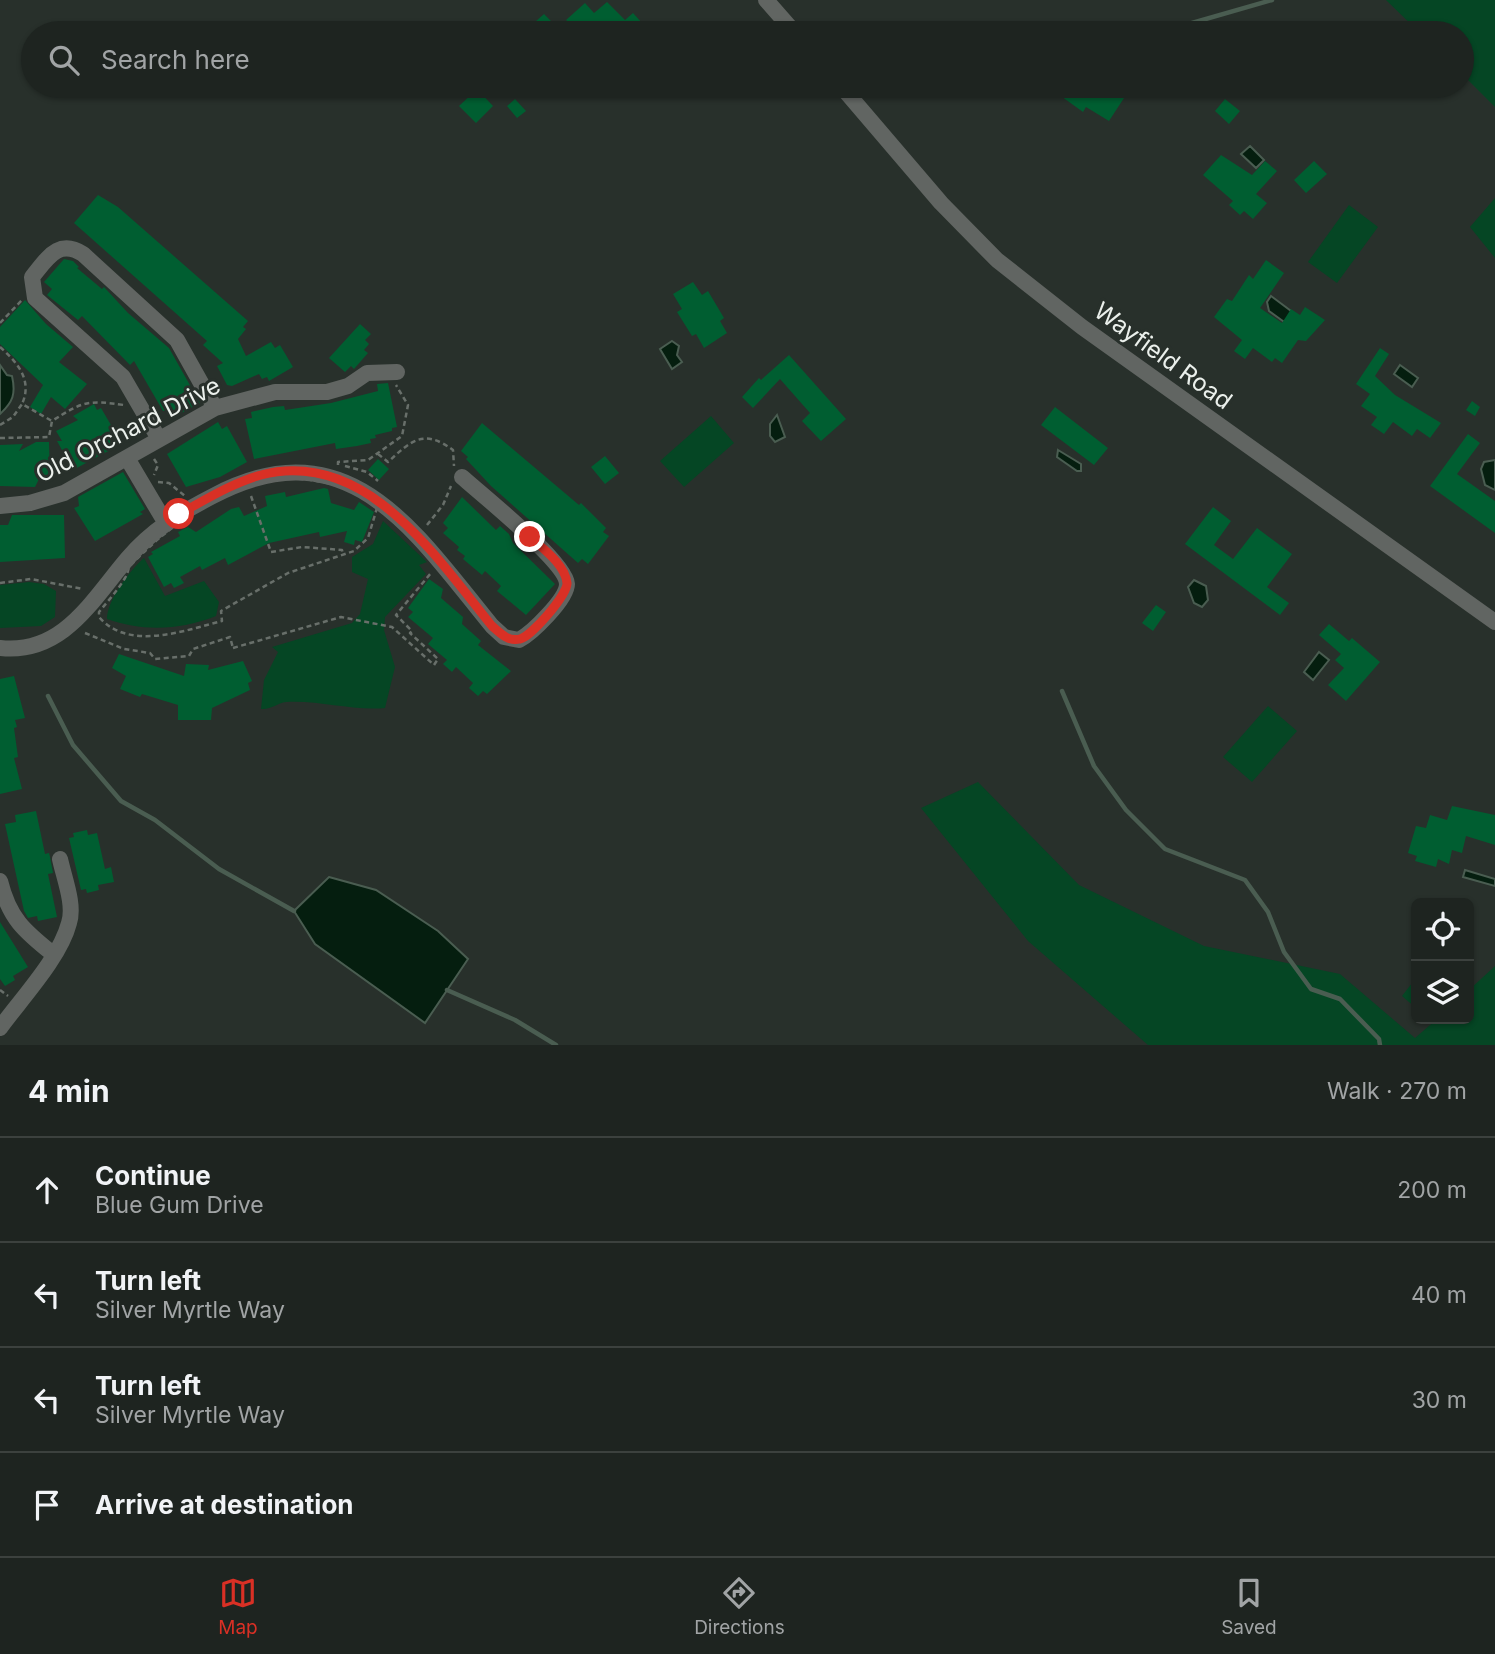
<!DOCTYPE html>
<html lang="en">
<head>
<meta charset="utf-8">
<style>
	:root { --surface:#1e2420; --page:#2b302d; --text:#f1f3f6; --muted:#a1a4a5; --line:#3c413e; --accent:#d93025 }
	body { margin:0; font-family:Inter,sans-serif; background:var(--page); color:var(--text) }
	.controls { position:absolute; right:21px; bottom:21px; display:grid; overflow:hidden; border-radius:10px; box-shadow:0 2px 5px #0004 }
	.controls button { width:63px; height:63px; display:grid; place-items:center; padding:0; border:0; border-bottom:2px solid var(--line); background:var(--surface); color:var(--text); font:35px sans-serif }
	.stop { position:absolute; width:21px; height:21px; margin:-16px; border:5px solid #d93025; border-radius:50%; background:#fff }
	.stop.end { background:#d93025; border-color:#fff; box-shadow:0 2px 7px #0008 }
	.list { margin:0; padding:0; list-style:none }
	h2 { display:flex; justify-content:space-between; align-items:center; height:91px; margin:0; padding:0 28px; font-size:30px }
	h2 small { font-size:23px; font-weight:400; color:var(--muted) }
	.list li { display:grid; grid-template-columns:46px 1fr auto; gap:21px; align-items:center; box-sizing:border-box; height:105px; padding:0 28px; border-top:2px solid var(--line) }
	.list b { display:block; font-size:26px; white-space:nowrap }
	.list p { margin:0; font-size:23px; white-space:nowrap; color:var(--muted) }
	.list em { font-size:23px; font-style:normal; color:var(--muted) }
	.icon { flex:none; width:38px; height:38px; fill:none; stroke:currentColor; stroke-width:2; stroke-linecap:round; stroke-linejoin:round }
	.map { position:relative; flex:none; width:1495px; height:1045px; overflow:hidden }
	.search { position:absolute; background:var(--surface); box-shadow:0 2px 5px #0004; left:21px; right:21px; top:21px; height:77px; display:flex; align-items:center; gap:18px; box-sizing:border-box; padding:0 24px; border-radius:38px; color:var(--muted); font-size:26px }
	.sheet { height:511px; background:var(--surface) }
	nav { display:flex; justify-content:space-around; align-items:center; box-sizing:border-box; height:98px; border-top:2px solid var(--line); background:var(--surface); font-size:19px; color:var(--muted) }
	nav a { display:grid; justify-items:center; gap:4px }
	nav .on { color:var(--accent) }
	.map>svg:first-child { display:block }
	.green { fill:#054624 }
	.water { fill:#051e0f; stroke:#4a5d51; stroke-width:2 }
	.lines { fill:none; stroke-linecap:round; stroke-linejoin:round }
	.stream { stroke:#4a5d51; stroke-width:4.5 }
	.building { fill:#005e31 }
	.path { stroke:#686f6a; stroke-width:2.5; stroke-dasharray:5 3.5; stroke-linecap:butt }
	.street { stroke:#616562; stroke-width:16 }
	.route { stroke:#d93025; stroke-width:9 }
	.labels { text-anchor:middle; stroke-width:6; stroke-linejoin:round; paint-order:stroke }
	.street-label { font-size:24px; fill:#ebf0ec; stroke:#28302b }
</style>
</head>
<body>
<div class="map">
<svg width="1495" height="1045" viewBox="0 0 1495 1045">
	<rect width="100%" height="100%" fill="#28302b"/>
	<path class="green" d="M 1386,0 L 1495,0 L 1495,107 L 1462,74 L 1462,33 L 1420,33 Z
		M 1495,198 L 1495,258 L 1470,227 Z
		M 1349,205 L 1378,227 L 1337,283 L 1308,262 Z
		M 711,416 L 734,443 L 684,487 L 660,461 Z
		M 383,521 L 427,562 L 419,565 L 426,574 L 385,617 L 384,630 L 395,667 L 385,708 C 352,711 320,700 286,702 C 277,703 271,710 261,709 L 264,680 L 278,652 L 272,647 L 352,623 L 360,614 L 368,579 L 352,572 L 352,557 L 373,544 Z
		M 144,558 L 165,596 L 204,581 L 219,602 L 216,616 C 181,630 143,632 107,619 C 107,600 130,570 144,558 Z
		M 29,582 L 44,584 L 56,591 L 55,617 L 41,626 L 0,628 L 0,585 Z
		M 1268,706 L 1297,731 L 1252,782 L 1223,757 Z
		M 978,782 L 1079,885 L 1204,946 L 1340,974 L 1415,1038 L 1437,1019 L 1469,1019 L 1469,990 L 1495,966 L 1495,1045 L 1148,1045 L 1028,941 L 921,808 Z
		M 1416,978 L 1416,1008 L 1402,996 Z"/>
	<path class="water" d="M 1250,146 L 1264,160 L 1256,168 L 1241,154 Z
		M 1271,296 L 1295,314 L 1287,324 L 1269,311 L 1267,302 Z
		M 672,341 L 679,346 L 677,355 L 682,362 L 672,369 L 660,349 Z
		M 0,365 L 7,375 L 12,376 C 16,394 13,402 0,414 Z
		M 1400,365 L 1418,378 L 1412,387 L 1394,374 Z
		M 777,415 L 785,437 L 775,442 L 770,436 L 770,424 Z
		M 1058,450 L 1081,464 L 1081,471 L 1077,471 L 1057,457 Z
		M 1495,460 L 1495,490 L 1485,485 L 1481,469 L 1484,462 Z
		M 1194,580 L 1206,586 L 1208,600 L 1202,607 L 1194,603 L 1188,587 Z
		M 1319,652 L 1329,660 L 1313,680 L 1304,672 Z
		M 1465,870 L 1495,879 L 1495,886 L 1463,877 Z
		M 329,877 L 376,890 L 438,931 L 468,959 L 425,1023 L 315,944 L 294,911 Z"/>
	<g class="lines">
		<path class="stream" d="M 1178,27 L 1272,0
			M 1062,691 L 1094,766 L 1126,810 L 1165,849 L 1245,880 L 1268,912 L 1284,952 L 1311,989 L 1340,999 L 1379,1039 L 1380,1045
			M 48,696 L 73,745 L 121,801 L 155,820 L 219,869 L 294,911
			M 447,990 L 515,1020 L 556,1045"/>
	</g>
	<path class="building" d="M 607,2 L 625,20 L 633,13 L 643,24 L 632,33 L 583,33 L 566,20 L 585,3 L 594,13 Z
		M 544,14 L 557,27 L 550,33 L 545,33 L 535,22 Z
		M 1047,86 L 1104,86 L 1124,98 L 1109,121 L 1086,107 L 1083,112 Z
		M 477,89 L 493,106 L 476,123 L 459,106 Z
		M 515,99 L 526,111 L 517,118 L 507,106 Z
		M 1225,99 L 1240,111 L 1229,124 L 1215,111 Z
		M 1221,155 L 1252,175 L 1265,161 L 1277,171 L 1256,194 L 1267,203 L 1253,219 L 1244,211 L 1240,215 L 1229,205 L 1233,201 L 1203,175 Z
		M 1314,161 L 1327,174 L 1306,193 L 1294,180 Z
		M 98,195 L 118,207 L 248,321 L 243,327 L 246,329 L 238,339 L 246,356 L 271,342 L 275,348 L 280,345 L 293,367 L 269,381 L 267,377 L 262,379 L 259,374 L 232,386 L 227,385 L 217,366 L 223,363 L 203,345 L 207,341 L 74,223 Z
		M 64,259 L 73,261 L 79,267 L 77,268 L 102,289 L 104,287 L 128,313 L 169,348 L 200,403 L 176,416 L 172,409 L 163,411 L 134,361 L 130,365 L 82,316 L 78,320 L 47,295 L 52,289 L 44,282 Z
		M 1266,260 L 1284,273 L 1260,308 L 1282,323 L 1291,309 L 1300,315 L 1305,307 L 1325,320 L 1306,341 L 1298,340 L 1282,363 L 1275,358 L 1272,362 L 1253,348 L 1245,359 L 1234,351 L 1242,340 L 1214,317 L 1227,299 L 1232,301 L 1249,275 L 1253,279 Z
		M 693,282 L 702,295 L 708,291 L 724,318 L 720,321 L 727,333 L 704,348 L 696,334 L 692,336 L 677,312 L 682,309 L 673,294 Z
		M 25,300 L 46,324 L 73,347 L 59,362 L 87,384 L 65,409 L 51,397 L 41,414 L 30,407 L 43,385 L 0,344 L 0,327 Z
		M 360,324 L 371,334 L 365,340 L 369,344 L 364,350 L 368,353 L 354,369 L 351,366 L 345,372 L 329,358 Z
		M 1380,348 L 1389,354 L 1375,376 L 1395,395 L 1441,423 L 1430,438 L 1417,429 L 1412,436 L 1393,422 L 1384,434 L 1371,425 L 1377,417 L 1361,406 L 1370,394 L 1356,384 Z
		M 789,355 L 846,419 L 821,441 L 802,421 L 810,413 L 780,379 L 753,408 L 742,397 L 759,378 L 761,380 Z
		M 388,383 L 397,427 L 392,428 L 392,431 L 375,435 L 376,438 L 370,439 L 371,443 L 357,446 L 336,449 L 335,443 L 254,459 L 245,419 L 252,418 L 251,412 L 273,407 L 284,406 L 285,410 L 331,403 L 378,391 L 377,384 Z
		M 1472,401 L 1480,407 L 1475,416 L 1466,410 Z
		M 94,404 L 97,410 L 101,408 L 118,437 L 112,440 L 115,444 L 112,449 L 73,470 L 57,441 L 62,441 L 56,431 L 78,420 L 73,416 Z
		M 1055,407 L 1108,448 L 1094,465 L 1041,425 Z
		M 218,422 L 222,429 L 227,426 L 247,462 L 220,477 L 186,487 L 167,454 Z
		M 482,423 L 579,505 L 581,503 L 606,528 L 603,532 L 609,536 L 588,564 L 582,559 L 578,563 L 491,486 L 466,459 L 468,457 L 461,451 Z
		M 1468,434 L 1480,443 L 1457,474 L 1495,501 L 1495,533 L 1430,486 Z
		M 36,442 L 49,442 L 50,479 L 39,479 L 35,487 L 0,486 L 0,445 L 23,444 L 19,451 Z
		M 605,456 L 619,473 L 605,484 L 591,467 Z
		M 378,459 L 389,469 L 379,480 L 368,470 Z
		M 123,472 L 145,509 L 140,512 L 143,514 L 95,541 L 74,508 L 79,506 L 78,497 Z
		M 324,488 L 328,489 L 331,503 L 354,510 L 359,502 L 374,512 L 362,542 L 355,540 L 354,545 L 344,542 L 347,531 L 320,537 L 319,532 L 269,543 L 228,565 L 225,558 L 202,570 L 200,566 L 180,577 L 184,583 L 174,588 L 171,583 L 164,587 L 148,557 L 153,554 L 151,552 L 180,536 L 178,532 L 188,527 L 196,532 L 231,509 L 239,507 L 244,516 L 267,506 L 265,496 L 285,492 L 286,497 Z
		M 462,497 L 496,530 L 500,526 L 509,534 L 513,543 L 555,584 L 526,615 L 497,591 L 501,586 L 485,571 L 482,575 L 463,559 L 465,556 L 457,550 L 459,547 L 443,533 L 448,528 L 443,523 Z
		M 1213,507 L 1231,521 L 1214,545 L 1233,559 L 1257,528 L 1292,554 L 1267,587 L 1289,603 L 1280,615 L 1185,544 Z
		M 12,515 L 64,515 L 65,558 L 0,562 L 0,525 L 8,525 Z
		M 429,579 L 443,589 L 441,598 L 463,617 L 462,624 L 481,641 L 478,645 L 511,671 L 487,694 L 483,691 L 478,696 L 469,688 L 473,683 L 456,667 L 452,672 L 443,664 L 447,660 L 428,644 L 433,638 L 408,617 L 413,612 L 408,608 Z
		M 1156,605 L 1166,612 L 1153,631 L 1142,623 Z
		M 1329,624 L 1349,641 L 1352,638 L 1380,662 L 1346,701 L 1328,685 L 1344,668 L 1335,660 L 1341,654 L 1319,635 Z
		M 119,654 L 184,676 L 186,664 L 209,665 L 208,670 L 243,661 L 252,681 L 248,683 L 250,690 L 212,708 L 211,720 L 178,720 L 178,705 L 142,694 L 140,697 L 120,689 L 126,676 L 112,668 Z
		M 14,676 L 25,718 L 15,720 L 17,727 L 14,728 L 18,757 L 14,758 L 22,789 L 0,794 L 0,679 Z
		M 1452,806 L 1495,815 L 1495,845 L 1466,836 L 1462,853 L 1452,850 L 1449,864 L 1438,859 L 1436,867 L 1415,861 L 1417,856 L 1408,853 L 1416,826 L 1426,828 L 1430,815 L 1447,820 Z
		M 36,811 L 45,854 L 49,853 L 50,857 L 53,873 L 48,874 L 57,917 L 38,921 L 37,916 L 28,918 L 24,911 L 5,824 L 16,822 L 15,815 Z
		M 87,830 L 88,835 L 97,833 L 105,869 L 111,867 L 114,882 L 98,885 L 99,890 L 87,893 L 86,889 L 81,890 L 69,838 L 74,837 L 73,833 Z
		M 0,922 L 28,967 L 13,976 L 15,980 L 5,986 L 0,979 Z"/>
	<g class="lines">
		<path class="path" d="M 0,323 L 22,300
			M 0,347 C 17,362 33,380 22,404
			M 0,425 L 13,417 L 22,404 L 52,421
			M 0,438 L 49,437 L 52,421 C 83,401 88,400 124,405
			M 378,454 L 388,462 C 411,441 423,428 453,450 L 454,466
			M 154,459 L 158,465 L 154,475
			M 338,465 L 338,462 L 368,460 L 402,436 L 408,405 L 396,385
			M 345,466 L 367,472 L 378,481
			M 290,478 C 322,480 352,486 377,508 L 368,538 L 354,551 L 288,573 L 221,611 L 222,621 C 186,630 129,652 99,617 L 99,612 C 108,601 118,590 125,578 C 129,572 127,568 132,564 C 174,520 229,484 290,478 Z
			M 158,482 L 169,483 L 185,496
			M 251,496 L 271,552 L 302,547 L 342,550 L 343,554
			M 427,525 L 443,505 L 451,486
			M 0,583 L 31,579 L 83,589
			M 85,633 L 124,649 L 150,653 L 155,659 L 189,656 L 193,649 L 230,637 L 233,648
			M 233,648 L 341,617 L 392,627 L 434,665 L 438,659 L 410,633 L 412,631 L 396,615 L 431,573
			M 0,990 L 8,996"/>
		<path class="street" d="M 766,0 L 795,33
			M 841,86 L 941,203 L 997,260 L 1082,327 L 1495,622
			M 159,439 L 123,377 L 35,298 L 32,277 C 47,259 58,238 83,254 L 177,340 L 215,408
			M 127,458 L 165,522
			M 0,506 L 30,503 L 64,493 L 215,408 L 275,392 L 327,392 L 348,386 L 367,373 L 397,372
			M 0,648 C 63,655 92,600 128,558 C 152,530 180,513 213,496 C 349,424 415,532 492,626 L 504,637 L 519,640 C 532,633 567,599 567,584 C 566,562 481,494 462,477
			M 0,881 C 9,918 24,931 53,954
			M 0,1028 C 21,999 60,958 69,923 C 75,905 64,878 60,859"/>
	</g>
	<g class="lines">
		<path class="route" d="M 179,514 C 205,500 232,483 261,475 C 366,448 436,557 492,626 C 500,633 508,642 520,639 C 531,637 568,594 567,583 C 565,564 542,548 530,537"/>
	</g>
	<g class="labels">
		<g class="street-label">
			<text transform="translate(1163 356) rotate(36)" y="8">Wayfield Road</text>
			<text transform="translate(128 430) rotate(-27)" y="8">Old Orchard Drive</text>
		</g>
	</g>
</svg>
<div class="controls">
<button><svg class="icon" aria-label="locate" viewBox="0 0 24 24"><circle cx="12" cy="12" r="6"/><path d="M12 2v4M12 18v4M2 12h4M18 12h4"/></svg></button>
<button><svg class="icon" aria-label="layers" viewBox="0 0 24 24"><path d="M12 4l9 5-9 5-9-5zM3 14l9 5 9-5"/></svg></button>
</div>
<div class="stop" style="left:179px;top:514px"></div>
<div class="stop end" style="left:530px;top:537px"></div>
<div class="search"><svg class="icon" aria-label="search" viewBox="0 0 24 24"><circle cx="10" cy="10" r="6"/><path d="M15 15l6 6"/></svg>Search here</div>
</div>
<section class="sheet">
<h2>4 min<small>Walk · 270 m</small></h2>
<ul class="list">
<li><svg class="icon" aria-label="ahead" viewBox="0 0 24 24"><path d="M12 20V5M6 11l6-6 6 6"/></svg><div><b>Continue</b><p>Blue Gum Drive</p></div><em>200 m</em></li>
<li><svg class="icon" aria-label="left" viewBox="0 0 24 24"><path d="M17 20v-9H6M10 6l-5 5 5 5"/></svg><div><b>Turn left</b><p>Silver Myrtle Way</p></div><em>40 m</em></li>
<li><svg class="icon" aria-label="left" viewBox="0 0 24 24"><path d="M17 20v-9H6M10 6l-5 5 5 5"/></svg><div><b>Turn left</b><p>Silver Myrtle Way</p></div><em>30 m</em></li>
<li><svg class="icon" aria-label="arrive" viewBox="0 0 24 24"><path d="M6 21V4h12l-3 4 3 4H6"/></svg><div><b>Arrive at destination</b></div></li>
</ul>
</section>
<nav>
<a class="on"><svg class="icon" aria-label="map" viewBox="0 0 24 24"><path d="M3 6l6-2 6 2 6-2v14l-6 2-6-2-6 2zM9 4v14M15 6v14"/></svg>Map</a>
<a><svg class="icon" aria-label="directions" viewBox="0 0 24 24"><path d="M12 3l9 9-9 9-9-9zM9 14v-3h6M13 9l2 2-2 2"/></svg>Directions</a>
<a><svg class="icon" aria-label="saved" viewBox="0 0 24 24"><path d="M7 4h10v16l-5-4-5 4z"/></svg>Saved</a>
</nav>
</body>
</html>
